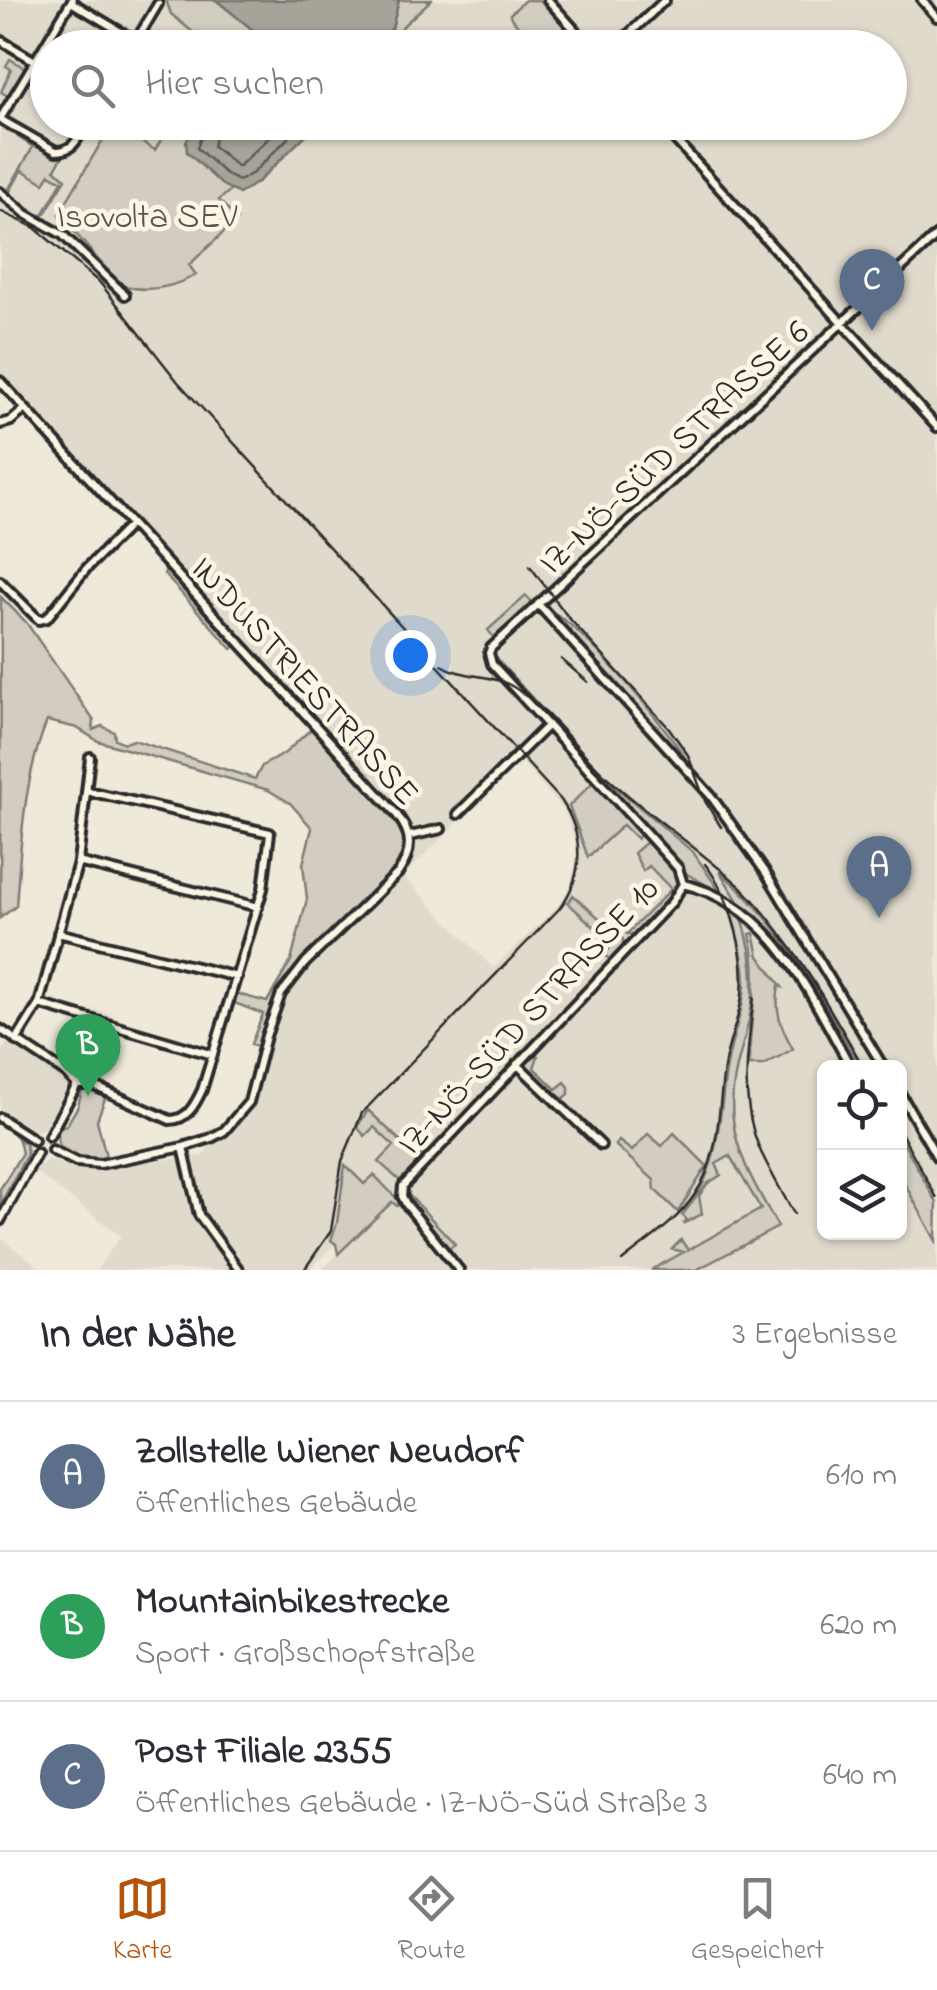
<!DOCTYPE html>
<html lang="de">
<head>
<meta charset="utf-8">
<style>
	:root { --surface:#fff; --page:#f2f2f3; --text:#2b2b33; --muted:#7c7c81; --line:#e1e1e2; --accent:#b45309 }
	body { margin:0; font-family:"Indie Flower",sans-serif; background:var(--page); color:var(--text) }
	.controls { position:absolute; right:30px; bottom:30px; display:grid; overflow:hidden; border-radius:15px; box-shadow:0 2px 8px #0004 }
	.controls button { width:90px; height:90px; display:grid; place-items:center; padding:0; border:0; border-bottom:2px solid var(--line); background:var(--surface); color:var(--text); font:50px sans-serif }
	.you { position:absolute; left:410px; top:655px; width:35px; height:35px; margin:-25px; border:8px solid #fff; border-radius:50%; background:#1a73e8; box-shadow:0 0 0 15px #1a73e833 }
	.badge { display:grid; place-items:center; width:65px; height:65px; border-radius:50%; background:var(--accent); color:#fff; font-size:32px; font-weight:700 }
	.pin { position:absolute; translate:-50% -82px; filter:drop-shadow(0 2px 5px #0008) }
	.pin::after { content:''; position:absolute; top:52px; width:35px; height:30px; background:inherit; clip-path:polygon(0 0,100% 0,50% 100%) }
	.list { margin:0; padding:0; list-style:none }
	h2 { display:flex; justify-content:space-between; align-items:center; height:130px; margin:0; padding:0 40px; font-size:42px }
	h2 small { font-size:32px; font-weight:400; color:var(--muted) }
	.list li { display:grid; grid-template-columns:65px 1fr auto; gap:30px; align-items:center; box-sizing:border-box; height:150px; padding:0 40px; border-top:2px solid var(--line) }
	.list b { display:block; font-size:38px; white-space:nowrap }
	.list p { margin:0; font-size:32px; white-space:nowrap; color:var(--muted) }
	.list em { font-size:32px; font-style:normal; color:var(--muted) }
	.icon { flex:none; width:55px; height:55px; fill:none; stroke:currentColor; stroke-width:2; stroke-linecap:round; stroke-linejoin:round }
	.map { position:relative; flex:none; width:937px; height:1270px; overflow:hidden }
	.search { position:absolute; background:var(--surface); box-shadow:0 2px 8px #0004; left:30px; right:30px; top:30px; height:110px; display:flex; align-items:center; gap:25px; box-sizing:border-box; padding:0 35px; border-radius:55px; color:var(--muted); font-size:38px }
	.sheet { height:580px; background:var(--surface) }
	nav { display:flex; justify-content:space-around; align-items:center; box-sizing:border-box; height:140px; border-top:2px solid var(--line); background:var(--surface); font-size:28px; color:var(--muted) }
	nav a { display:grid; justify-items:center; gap:5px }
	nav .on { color:var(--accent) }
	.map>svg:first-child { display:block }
	.built { fill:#e0dacc; fill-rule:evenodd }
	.green { fill:#d2cdc0; stroke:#7e7c76; stroke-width:2.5 }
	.water { fill:#a6a399; stroke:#75736d; stroke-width:2.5 }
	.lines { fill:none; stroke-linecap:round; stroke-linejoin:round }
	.shore { stroke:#5c5b57; stroke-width:2.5 }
	.minor-casing { stroke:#2b2b2b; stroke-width:14 }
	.minor { stroke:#fcf5e5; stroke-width:6 }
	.rail { stroke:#2b2b2b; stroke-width:2.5 }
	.labels { text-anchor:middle; stroke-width:9; stroke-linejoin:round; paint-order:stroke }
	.park-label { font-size:35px; fill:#555450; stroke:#fcf5e5 }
	.street-label { font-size:35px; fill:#2b2b2b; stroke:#fcf5e5 }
</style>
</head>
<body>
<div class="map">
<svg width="937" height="1270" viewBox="0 0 937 1270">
	<rect width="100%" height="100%" fill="#efe9da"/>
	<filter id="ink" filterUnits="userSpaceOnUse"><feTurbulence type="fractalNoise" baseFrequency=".01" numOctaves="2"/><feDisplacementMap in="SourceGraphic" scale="20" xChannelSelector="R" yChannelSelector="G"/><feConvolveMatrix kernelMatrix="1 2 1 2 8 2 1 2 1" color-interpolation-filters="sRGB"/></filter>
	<g filter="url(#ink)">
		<path class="built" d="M 0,0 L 937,0 L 937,1270 L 322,1270 L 338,1254 L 335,1244 L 309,1270 L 96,1270 L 121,1236 L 34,1171 L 48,1159 L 77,1170 L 102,1170 L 147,1161 L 202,1156 L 210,1146 L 231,1132 L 249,1114 L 256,1101 L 277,1020 L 292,988 L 307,969 L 402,877 L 395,869 L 401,862 L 405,845 L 398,824 L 376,798 L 0,389 ZM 48,48 L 890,48 L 890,122 L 48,122 ZM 521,761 L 565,812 L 576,844 L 575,867 L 569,889 L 558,906 L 493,968 L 403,876 ZM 824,1068 L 900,1068 L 900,1232 L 824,1232 Z
			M 11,1040 L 69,1082 L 67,1097 L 48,1127 L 36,1131 L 0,1114 L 0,1052 Z
			M 0,1237 L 43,1270 L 0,1270 Z"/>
		<path class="green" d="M 166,0 L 216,0 L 258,34 L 244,43 L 241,47 L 215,47 L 201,39 L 171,14 Z
			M 399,0 L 431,0 L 403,26 L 397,41 L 401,47 L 380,48 L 392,28 Z
			M 525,0 L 540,0 L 584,47 L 538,47 L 511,18 L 510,14 Z
			M 10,59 L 25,68 L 8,96 L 1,92 L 11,69 L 6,66 Z
			M 171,123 L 219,123 L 267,159 L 219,200 L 237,220 L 189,265 L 196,275 C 172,288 146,293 120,285 L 59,214 L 112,124 L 155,150 Z
			M 21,135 L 57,154 L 78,149 L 62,157 L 55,169 L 66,179 L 41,220 L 38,215 L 43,215 L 62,181 L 50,174 L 44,183 L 22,170 L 9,193 L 12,196 L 3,192 L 7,192 L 33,147 L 18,137 Z
			M 167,569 L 235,646 L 232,649 L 164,574 Z
			M 526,596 L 533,603 L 494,638 L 488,630 Z
			M 1,597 L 26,622 L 94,721 L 93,730 L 102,726 L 114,732 L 115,739 L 124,743 L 134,740 L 255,779 L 262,766 L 285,753 L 312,728 L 398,824 L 405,845 L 401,862 L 295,967 L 272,1006 L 260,1047 L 251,1044 L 263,1014 L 232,1002 L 234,993 L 267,1002 L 291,961 L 307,899 L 303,864 L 312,828 L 290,803 L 268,790 L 98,741 L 77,728 L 47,721 C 23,780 21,844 16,906 L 0,918 Z
			M 548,610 C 579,622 669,729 687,761 Z
			M 494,656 L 606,779 L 693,852 L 721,893 L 687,874 L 498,666 Z
			M 594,781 L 641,834 L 637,839 L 623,825 L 588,857 L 569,806 Z
			M 648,841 L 674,868 L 678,884 L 673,895 L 635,935 L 627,934 L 671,889 L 649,866 L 643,871 L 634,853 Z
			M 720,872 C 783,923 822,999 861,1067 L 855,1067 L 789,955 L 755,915 L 739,903 Z
			M 573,895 L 623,939 L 623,947 L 611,960 L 604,955 L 613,944 L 568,903 Z
			M 728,904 L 740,912 C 752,947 758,983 749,1020 C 741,1054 729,1083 733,1119 C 737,1159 760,1193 778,1227 L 696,1270 L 651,1270 L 684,1252 L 672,1249 L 681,1240 L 688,1250 L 761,1209 L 730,1156 L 716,1164 L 721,1175 L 707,1184 L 699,1196 L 702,1214 L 683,1224 L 687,1220 L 682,1215 C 724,1169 717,1112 729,1055 C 734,1030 745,1006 745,980 C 744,954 735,929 728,904 Z
			M 754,933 L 759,956 L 782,987 L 779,986 C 774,1011 781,1027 793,1049 L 764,1065 L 749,1065 C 749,1018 761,982 750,934 Z
			M 532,1054 L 538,1056 L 534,1068 L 556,1089 L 565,1082 L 569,1087 L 569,1094 L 563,1099 L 525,1067 L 525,1060 Z
			M 92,1087 L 106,1096 L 97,1120 L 107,1160 C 87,1161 47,1156 60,1127 L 67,1125 L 78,1106 L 82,1090 Z
			M 368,1110 L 415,1155 L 418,1152 L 423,1157 L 400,1181 L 379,1162 L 394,1146 L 374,1127 L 365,1136 L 357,1127 Z
			M 3,1123 L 26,1144 L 27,1154 L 0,1205 L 0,1189 L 22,1153 L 19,1140 Z
			M 674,1133 L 707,1166 L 678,1212 L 655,1190 L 654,1180 L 615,1145 L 619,1141 L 632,1151 L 648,1134 L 662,1146 Z
			M 900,1137 L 937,1203 L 936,1241 L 900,1175 Z
			M 345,1165 L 364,1184 L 374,1175 L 401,1203 L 397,1206 L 392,1202 L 338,1254 L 336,1244 L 331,1240 L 337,1223 Z
			M 424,1167 L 409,1186 L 408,1194 L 455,1244 L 449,1248 L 406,1196 L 406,1187 Z"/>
		<path class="water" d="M 216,0 L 399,0 L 392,28 L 380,47 L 241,48 L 258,34 Z
			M 199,122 L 318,122 L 318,123 L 259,181 L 239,194 L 221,184 L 187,152 L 186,141 Z"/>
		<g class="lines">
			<path class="shore" d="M 206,122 L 197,148 L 227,175 L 239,181 L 253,173 L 304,122
				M 219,122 L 213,146 L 238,167 L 286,122"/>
			<g class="minor-casing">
				<path id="minor" d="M 548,0 L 591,48
					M 922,0 L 937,17
					M 71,2 L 136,41 L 132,48
					M 0,40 L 35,61
					M 136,41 L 158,4
					M 614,48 L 665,0
					M 0,119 L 72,0
					M 0,119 L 56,151 C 74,151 79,137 87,122
					M 659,122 L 937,427
					M 0,192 L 26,214 L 63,235 L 125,295
					M 0,381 L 370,785 C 395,814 426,834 398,873 L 306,962 L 281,994 L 266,1036 L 249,1102 L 224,1131 L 211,1138 L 183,1147 L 100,1164 L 76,1162 L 52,1150
					M 0,424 L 11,421 L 25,409
					M 0,581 L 39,620 L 47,618 L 86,569 L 131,524
					M 538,604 L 711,796 L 766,873 L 884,1068
					M 458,814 L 548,725
					M 410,836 L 441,829
					M 78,862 L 258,907
					M 683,884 C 771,904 807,989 847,1060
					M 58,933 L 237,977
					M 39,1004 L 213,1055
					M 0,1029 L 66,1073 L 77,1085
					M 16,1041 L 39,1004 L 78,862 L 90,757
					M 517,1064 L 601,1145
					M 77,1085 L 92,1085 L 170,1120 C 187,1120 195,1105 202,1090 L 263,889 L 270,833 L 88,791
					M 900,1093 L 937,1157
					M 0,1118 L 34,1140
					M 49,1136 L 77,1085
					M 183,1147 L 199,1215 L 239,1270
					M 0,1221 L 37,1153
					M 459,1270 L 406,1204 L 402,1196 L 403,1186 L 672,902 L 683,884 L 678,868 L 492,664 L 489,653 L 491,648 L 937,235"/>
			</g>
			<use href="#minor" class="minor"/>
			<path class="rail" d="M 0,211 L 35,228 L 101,284 L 178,382 L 561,800 C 584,835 585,875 559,909 L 362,1113 L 342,1161 L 331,1231 L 304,1270
				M 530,566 L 568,617 L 669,728 L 688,755 L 705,801 L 721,827
				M 561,659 L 588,682
				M 442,665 C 464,679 492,673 515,688 C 552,712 576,749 609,779 C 651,817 699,849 741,887 C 792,939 828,1005 864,1068
				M 754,997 C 747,1049 739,1103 761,1152 C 771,1173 783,1194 794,1214
				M 900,1131 L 937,1198
				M 622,1261 C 648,1240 677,1222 695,1194 C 720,1157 718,1111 724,1068 C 727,1045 737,1024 741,1002 C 748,959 732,898 705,864"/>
		</g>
	</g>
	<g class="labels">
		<g class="park-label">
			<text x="147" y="227">Isovolta SEV</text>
		</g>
		<g class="street-label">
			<text transform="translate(673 446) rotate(-43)" y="12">IZ-NÖ-SÜD STRASSE 6</text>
			<text transform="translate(306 680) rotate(48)" y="12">INDUSTRIESTRASSE</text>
			<text transform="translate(527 1015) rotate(-47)" y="12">IZ-NÖ-SÜD STRASSE 10</text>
		</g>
	</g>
</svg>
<div class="controls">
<button><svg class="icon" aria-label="locate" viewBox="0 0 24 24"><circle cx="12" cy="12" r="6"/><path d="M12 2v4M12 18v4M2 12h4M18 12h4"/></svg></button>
<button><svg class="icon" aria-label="layers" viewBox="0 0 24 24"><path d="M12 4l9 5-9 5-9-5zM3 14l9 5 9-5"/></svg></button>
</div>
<div class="you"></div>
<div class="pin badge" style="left:879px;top:918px;background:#5c6f8a">A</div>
<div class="pin badge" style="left:88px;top:1096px;background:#2e9e5b">B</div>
<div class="pin badge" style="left:872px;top:331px;background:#5c6f8a">C</div>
<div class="search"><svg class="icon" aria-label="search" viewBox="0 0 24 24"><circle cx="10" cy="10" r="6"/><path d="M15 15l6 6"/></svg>Hier suchen</div>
</div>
<section class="sheet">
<h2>In der Nähe<small>3 Ergebnisse</small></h2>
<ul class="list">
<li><span class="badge" style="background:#5c6f8a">A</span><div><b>Zollstelle Wiener Neudorf</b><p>Öffentliches Gebäude</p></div><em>610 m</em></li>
<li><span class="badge" style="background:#2e9e5b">B</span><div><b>Mountainbikestrecke</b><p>Sport · Großschopfstraße</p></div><em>620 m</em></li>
<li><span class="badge" style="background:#5c6f8a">C</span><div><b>Post Filiale 2355</b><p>Öffentliches Gebäude · IZ-NÖ-Süd Straße 3</p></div><em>640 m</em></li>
</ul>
</section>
<nav>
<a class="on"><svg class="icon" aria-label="map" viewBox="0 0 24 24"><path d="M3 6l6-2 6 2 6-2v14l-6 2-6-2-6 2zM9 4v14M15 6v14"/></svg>Karte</a>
<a><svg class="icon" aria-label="directions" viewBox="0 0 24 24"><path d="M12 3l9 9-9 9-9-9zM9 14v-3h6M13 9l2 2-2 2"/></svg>Route</a>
<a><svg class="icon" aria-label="saved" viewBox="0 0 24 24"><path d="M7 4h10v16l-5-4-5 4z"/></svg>Gespeichert</a>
</nav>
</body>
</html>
